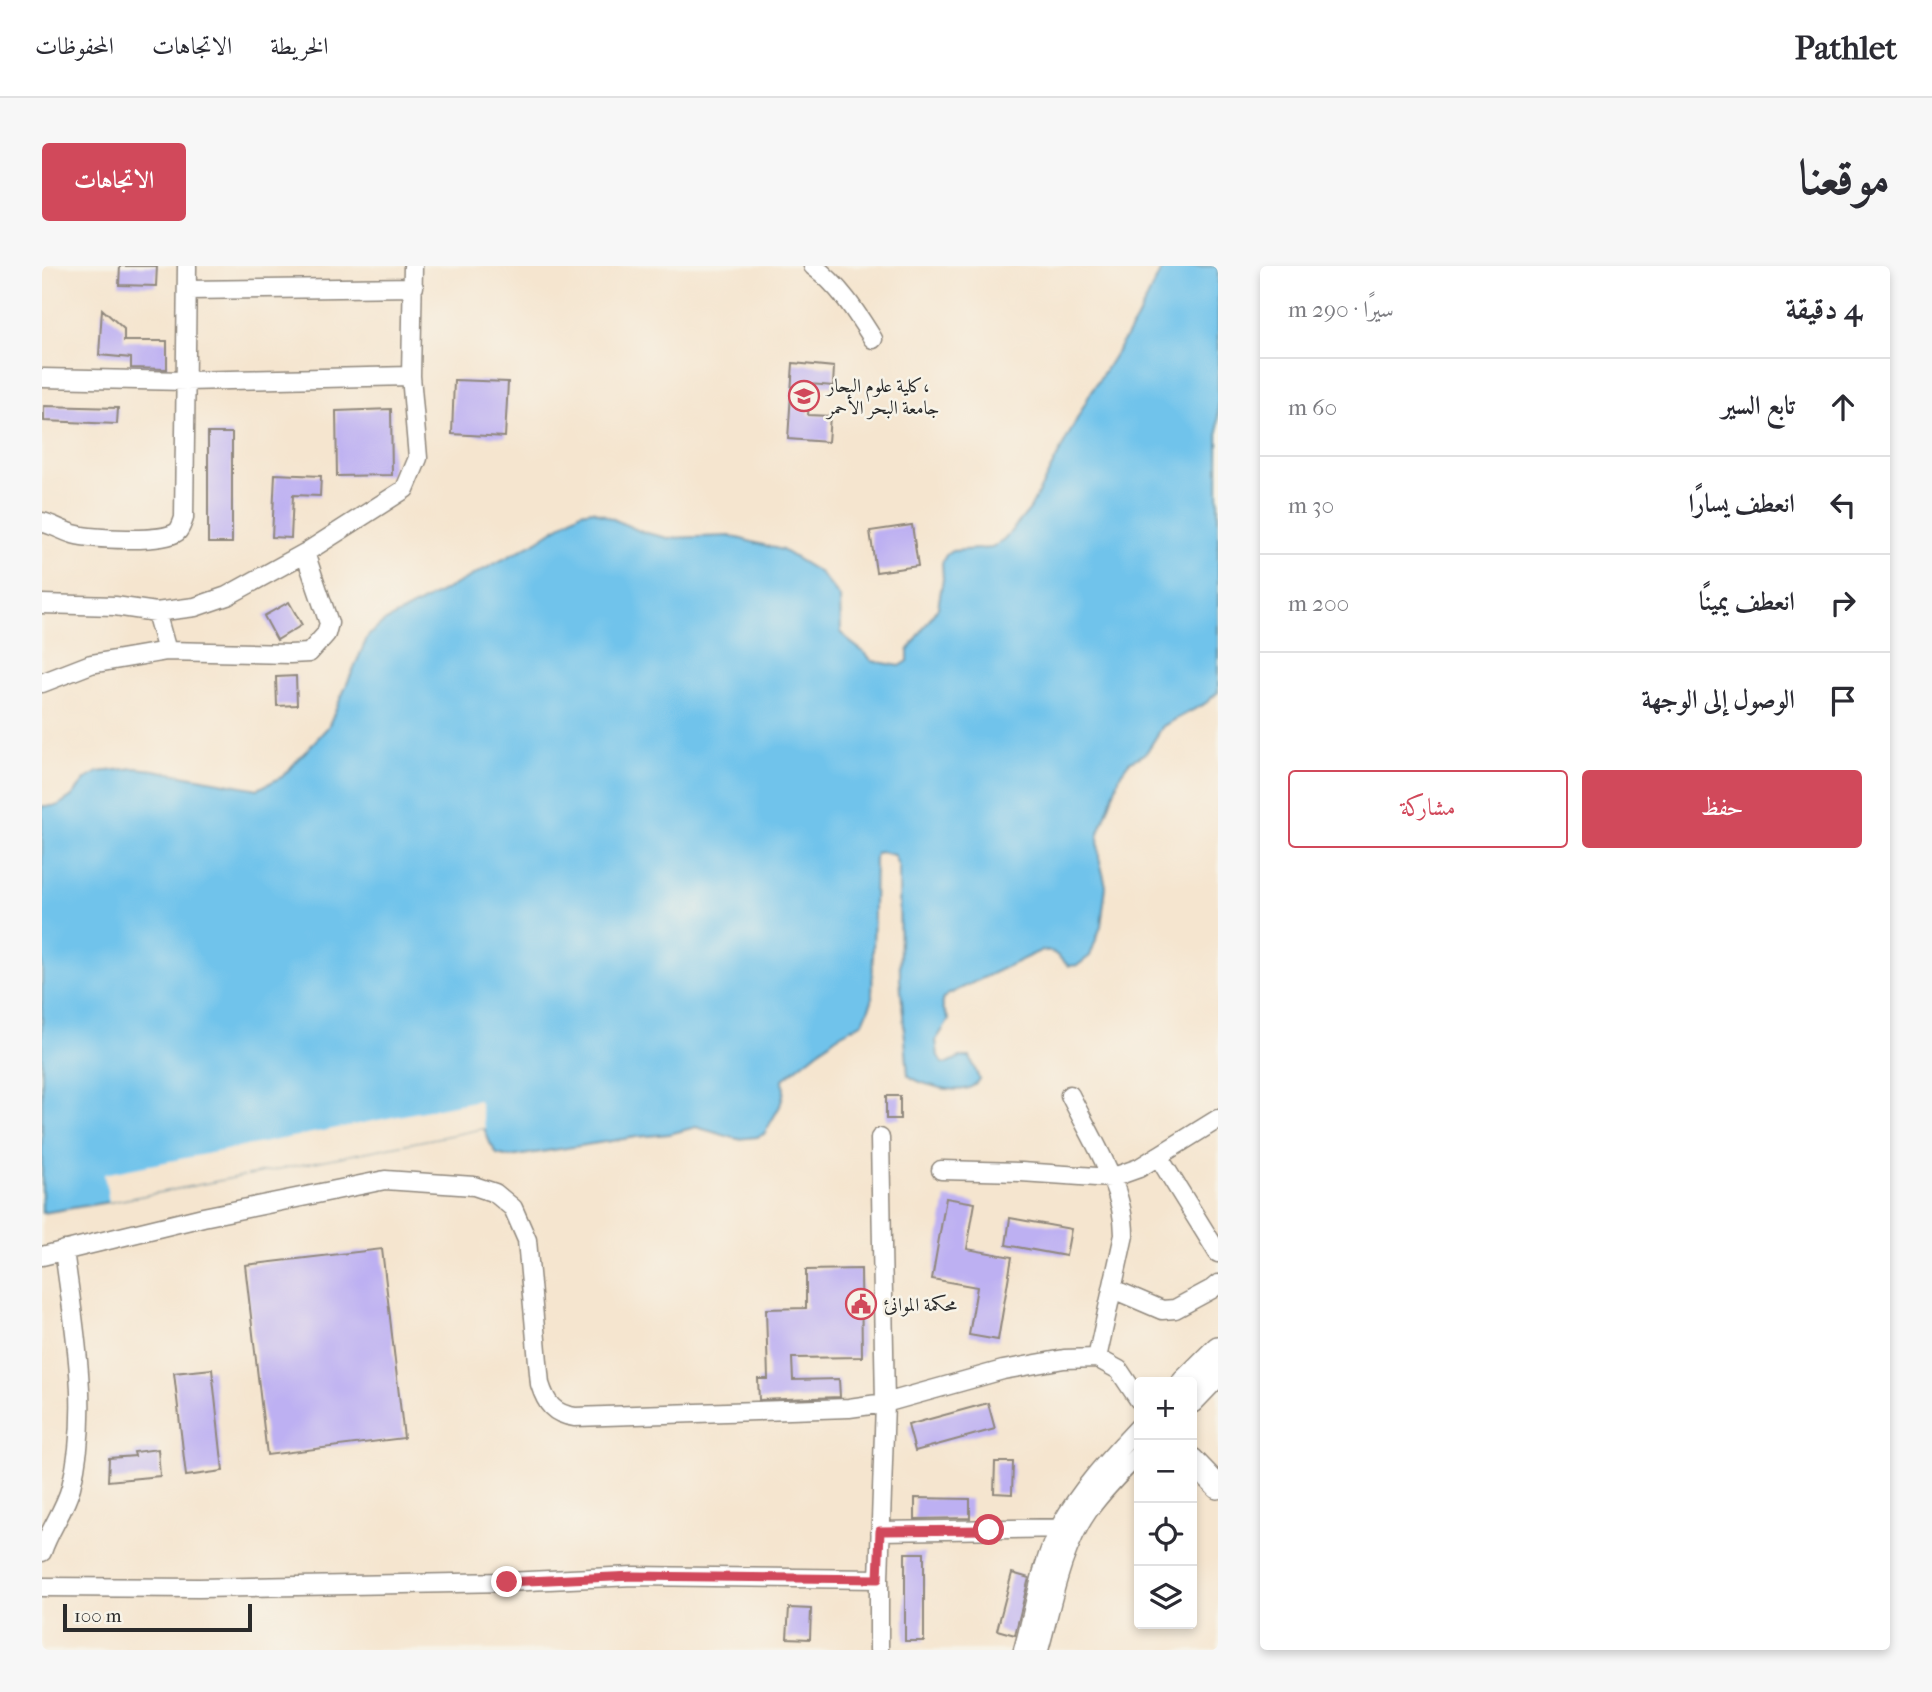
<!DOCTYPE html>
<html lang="ar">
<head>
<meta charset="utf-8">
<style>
	:root { --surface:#fff; --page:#f7f7f7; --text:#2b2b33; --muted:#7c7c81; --line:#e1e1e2; --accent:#d1495b }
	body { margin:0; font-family:"IM FELL French Canon",Amiri,serif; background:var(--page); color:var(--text); direction:rtl }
	.controls { position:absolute; right:21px; bottom:21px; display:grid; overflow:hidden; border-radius:7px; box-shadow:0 4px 10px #0003 }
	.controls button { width:63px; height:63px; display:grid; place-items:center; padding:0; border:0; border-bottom:2px solid var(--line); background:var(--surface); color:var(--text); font:35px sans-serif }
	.scale { position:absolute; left:21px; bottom:18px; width:189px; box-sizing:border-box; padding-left:7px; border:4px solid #2b2b2b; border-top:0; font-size:19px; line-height:24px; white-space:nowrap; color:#2b2b2b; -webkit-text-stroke:5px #f7f3e8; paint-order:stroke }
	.stop { position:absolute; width:21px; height:21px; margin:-16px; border:5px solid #d1495b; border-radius:50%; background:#fff }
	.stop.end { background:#d1495b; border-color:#fff; box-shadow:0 2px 7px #0008 }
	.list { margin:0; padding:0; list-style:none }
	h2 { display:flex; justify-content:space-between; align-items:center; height:91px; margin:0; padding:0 28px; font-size:30px }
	h2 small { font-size:23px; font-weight:400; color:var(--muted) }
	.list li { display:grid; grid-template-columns:46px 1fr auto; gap:21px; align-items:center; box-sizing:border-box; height:98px; padding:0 28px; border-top:2px solid var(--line) }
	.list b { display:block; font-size:26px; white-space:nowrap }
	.list em { font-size:23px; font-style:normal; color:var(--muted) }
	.actions { display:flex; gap:14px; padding:21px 28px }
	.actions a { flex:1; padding:16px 0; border:2px solid var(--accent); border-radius:7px; text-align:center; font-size:24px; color:var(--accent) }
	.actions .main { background:var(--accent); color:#fff }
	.icon { flex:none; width:38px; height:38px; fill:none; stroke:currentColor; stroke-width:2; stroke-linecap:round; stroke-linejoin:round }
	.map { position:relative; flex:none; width:1176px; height:1384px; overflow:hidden; direction:ltr; border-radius:7px }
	header { display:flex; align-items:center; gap:42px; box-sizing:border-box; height:98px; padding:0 35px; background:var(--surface); border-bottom:2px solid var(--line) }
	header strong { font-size:33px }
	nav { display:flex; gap:38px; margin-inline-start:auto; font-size:24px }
	.intro { display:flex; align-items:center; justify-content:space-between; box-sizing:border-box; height:168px; padding:0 42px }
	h1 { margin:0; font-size:49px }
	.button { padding:18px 32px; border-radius:7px; background:var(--accent); color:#fff; font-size:24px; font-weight:700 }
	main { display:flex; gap:42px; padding:0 42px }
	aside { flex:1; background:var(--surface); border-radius:7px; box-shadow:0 4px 10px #0003 }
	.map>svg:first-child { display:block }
	.water { fill:#6fc3eb; stroke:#4d778b; stroke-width:2 }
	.pier { fill:#f5e5cf }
	.building { fill:#bdb0f2 }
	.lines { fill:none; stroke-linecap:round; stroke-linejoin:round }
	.minor-casing { stroke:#90887d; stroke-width:21 }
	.major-casing { stroke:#90887d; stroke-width:26 }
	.minor { stroke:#fff; stroke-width:18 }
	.major { stroke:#fff; stroke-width:23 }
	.route { stroke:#d1495b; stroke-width:9 }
	.labels { text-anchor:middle; stroke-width:5; stroke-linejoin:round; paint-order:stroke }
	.poi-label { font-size:19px; fill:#2b2b2b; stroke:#f7f3e8; text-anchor:start }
</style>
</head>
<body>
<header>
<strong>Pathlet</strong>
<nav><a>الخريطة</a><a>الاتجاهات</a><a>المحفوظات</a></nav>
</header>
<div class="intro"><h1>موقعنا</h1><a class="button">الاتجاهات</a></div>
<main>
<aside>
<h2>4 دقيقة<small>سيرًا · 290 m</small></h2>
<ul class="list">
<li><svg class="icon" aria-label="ahead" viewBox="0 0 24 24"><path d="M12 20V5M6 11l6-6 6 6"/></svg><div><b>تابع السير</b></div><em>60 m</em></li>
<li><svg class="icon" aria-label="left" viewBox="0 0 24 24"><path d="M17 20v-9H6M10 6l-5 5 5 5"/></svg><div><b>انعطف يسارًا</b></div><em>30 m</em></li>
<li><svg class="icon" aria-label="right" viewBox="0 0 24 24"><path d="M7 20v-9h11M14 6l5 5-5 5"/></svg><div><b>انعطف يمينًا</b></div><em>200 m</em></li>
<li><svg class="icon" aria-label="arrive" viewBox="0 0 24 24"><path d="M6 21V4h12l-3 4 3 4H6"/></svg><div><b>الوصول إلى الوجهة</b></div></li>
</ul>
<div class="actions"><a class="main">حفظ</a><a>مشاركة</a></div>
</aside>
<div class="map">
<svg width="1176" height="1384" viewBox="0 0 1176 1384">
	<rect width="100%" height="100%" fill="#f7f3e8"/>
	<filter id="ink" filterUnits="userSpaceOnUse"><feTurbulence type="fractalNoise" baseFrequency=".0143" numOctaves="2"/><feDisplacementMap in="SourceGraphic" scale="14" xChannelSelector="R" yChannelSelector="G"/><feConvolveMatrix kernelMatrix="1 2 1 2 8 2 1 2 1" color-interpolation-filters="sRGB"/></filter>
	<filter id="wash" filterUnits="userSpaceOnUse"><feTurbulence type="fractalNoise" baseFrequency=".00686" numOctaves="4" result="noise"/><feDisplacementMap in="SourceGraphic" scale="28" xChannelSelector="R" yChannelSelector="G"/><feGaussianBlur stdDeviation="1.57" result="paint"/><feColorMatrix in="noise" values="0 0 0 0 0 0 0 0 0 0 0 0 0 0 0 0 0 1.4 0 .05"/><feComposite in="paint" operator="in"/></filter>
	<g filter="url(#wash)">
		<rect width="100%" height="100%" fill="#f5e5cf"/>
		<path class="water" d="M 1121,0 L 1176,0 L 1176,426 L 1164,437 L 1121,460 L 1104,487 L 1087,496 L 1079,507 L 1056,570 L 1057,591 L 1064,620 L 1059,660 L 1048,690 L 1036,699 L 1027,700 L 1012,687 L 1000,684 L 905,729 L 900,734 L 901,742 L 907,754 L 894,774 L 896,790 L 900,797 L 904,798 L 918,791 L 928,791 L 937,813 C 934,818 929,822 923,823 C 909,826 876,818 866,809 L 858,712 L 857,602 L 852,589 L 839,586 L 834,587 L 833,592 L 830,735 L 821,756 L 794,771 L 741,813 L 742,825 L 738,840 L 722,868 L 715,871 L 695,873 L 654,861 L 627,868 L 594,871 L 468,891 L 455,888 L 448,877 L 442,862 L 67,936 L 0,947 L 0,540 L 15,540 L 30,530 L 44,513 L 56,506 L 93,502 L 112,504 L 216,523 L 240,511 L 286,461 L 326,370 L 342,356 L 492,277 L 539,246 L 551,244 L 600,266 L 626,272 L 688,270 L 740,284 L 778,307 L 792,324 L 798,332 L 799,366 L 807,375 L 824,388 L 830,395 L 858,400 L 866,395 L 866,385 L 896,341 L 901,313 L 900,297 L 904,289 L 910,285 L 950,282 L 962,274 L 988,243 L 1048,128 L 1094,55 Z"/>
		<path class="pier" d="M 437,834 L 443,862 L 67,936 L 62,908 Z"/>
		<g id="blocks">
			<path class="building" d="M 78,0 L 115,0 L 114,20 L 77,19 Z
				M 60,43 L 82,63 L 82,75 L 125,75 L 125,103 L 89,102 L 89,92 L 57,89 Z
				M 751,97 L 792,101 L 791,120 L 768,118 L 766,149 L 788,150 L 786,176 L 746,173 Z
				M 412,114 L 466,116 L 463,171 L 410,168 Z
				M 2,140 L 76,142 L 75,158 L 2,155 Z
				M 349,143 L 350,209 L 295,210 L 294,145 Z
				M 166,167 L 190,167 L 190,277 L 166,277 Z
				M 233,208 L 279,210 L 278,230 L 251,229 L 249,272 L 230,271 Z
				M 870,259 L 876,300 L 834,306 L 828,265 Z
				M 247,336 L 260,359 L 235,374 L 222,350 Z
				M 254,410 L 255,439 L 235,440 L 234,411 Z
				M 844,830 L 858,830 L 858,853 L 844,853 Z
				M 904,932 L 933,937 L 925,983 L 970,991 L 956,1074 L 927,1069 L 935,1021 L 890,1013 Z
				M 968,952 L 1029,963 L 1024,990 L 964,979 Z
				M 340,983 L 362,1172 L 225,1189 L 203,999 Z
				M 819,1003 L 820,1091 L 750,1092 L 751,1114 L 797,1113 L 798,1131 L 717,1134 L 716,1113 L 726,1113 L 724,1043 L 764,1042 L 764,1004 Z
				M 170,1103 L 181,1205 L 144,1210 L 132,1107 Z
				M 946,1137 L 953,1163 L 873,1185 L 866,1159 Z
				M 116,1183 L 118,1210 L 66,1215 L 67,1192 L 93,1190 L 92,1186 Z
				M 953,1196 L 971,1196 L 970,1228 L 952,1227 Z
				M 873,1232 L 928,1233 L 928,1252 L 873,1253 Z
				M 863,1287 L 882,1287 L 882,1375 L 863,1375 Z
				M 970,1307 L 987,1312 L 973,1369 L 955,1364 Z
				M 747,1342 L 769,1343 L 768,1373 L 745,1372 Z"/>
		</g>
	</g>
	<g filter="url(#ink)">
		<use href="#blocks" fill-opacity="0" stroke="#90887d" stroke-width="2"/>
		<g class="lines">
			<g class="minor-casing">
				<path id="minor" d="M 771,0 C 798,20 814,46 831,73
					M 146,24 L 372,21
					M 0,112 L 144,115 L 369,110
					M 0,256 C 11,259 21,265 31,268 C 50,273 120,277 135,266 C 139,262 140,257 142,252 L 145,0
					M 0,338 L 73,340 L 114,346 L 153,341 L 185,330 L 263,287 L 363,223 L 376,192 L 369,110 L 371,0
					M 114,346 L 125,385
					M 0,417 L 49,398 L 125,385 L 248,388 L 267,387 L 284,368 L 287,357 L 263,287
					M 1028,829 C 1049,872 1082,920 1082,969 L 1055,1092
					M 1116,890 L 1176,987
					M 899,904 L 979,906 L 1069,912 L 1097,902 L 1176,853
					M 0,990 L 161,951 L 343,914 L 432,920 L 453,927 L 471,942 L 485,974 L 498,1118 C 504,1137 511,1148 533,1151 L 807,1142 L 843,1137 L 838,872
					M 1071,1023 L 1120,1044 L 1133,1043 L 1170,1023 L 1176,1018
					M 838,1265 L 1029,1262
					M 0,1286 C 7,1264 23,1244 29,1221 C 49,1144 32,1062 22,984
					M 0,1321 L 157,1322 L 465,1316 L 591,1310 L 837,1313
					M 837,1384 L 837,1313 L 843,1137 L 961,1104 L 1022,1093 L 1055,1092 L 1077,1104 L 1097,1134
					M 981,1384 C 992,1346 1000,1293 1019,1259 C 1039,1222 1069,1191 1097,1161
					M 997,1384 C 1010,1338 1018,1285 1046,1245 C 1061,1224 1079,1206 1097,1188"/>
			</g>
			<g class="major-casing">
				<path id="major" d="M 1142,1116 L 1176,1082
					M 1150,1135 L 1176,1108
					M 1150,1194 L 1176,1221"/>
			</g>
			<use href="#minor" class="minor"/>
			<use href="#major" class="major"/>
		</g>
	</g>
	<g class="lines" filter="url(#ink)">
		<path class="route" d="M 465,1316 L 591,1310 L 836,1313 L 838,1265 L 947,1264"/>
	</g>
	<defs>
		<g id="university-ring" transform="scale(1.575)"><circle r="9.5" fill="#f7f3e8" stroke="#d1495b" stroke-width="1.5"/><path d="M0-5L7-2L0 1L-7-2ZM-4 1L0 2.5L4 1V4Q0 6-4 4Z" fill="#d1495b"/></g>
		<g id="civic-ring" transform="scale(1.575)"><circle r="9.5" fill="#f7f3e8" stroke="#d1495b" stroke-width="1.5"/><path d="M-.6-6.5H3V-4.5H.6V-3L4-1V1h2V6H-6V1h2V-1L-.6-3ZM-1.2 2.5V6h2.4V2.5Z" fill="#d1495b"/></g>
	</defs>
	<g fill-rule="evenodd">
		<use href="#university-ring" x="762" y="130"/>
		<use href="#civic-ring" x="819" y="1038"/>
	</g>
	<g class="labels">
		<g class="poi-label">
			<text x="785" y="126">كلية علوم البحار،<tspan x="785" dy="22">جامعة البحر الأحمر</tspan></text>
			<text x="842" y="1045">محكمة الموانئ</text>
		</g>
	</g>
</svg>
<div class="controls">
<button>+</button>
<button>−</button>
<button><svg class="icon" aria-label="locate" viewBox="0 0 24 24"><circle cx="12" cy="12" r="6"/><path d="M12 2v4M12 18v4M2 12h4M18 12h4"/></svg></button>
<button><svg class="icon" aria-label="layers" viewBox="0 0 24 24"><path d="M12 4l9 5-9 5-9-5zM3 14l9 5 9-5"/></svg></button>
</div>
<div class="scale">100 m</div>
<div class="stop" style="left:947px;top:1264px"></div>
<div class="stop end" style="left:465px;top:1316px"></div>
</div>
</main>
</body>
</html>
